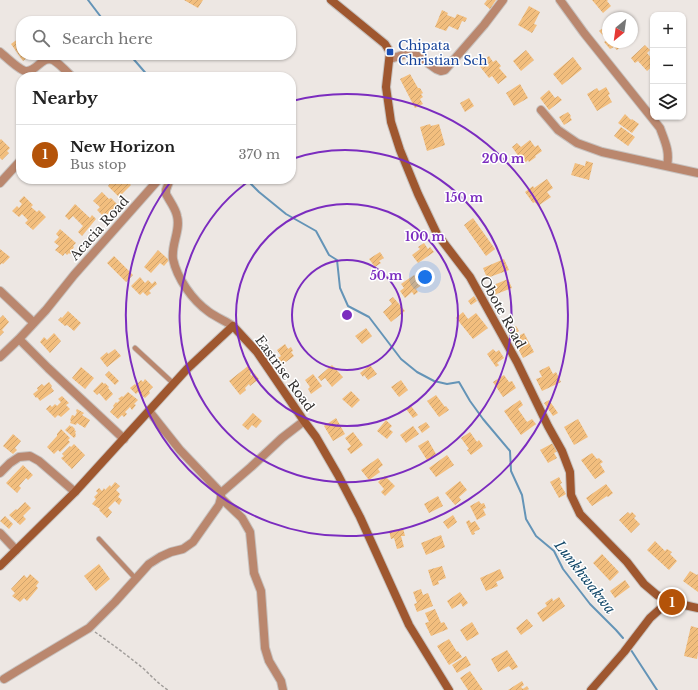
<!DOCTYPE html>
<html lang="en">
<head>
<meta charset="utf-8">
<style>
	:root { --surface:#fff; --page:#f2f2f2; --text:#222; --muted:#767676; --line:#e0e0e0; --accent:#b45309 }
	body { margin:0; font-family:"Libre Baskerville",serif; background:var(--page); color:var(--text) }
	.controls { position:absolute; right:12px; top:12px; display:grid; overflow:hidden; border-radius:8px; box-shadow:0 1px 3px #0004 }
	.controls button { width:36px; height:36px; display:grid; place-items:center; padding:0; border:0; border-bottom:1px solid var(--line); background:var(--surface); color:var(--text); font:20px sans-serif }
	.compass { position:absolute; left:602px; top:12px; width:36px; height:36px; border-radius:50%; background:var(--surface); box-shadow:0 1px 3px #0004; rotate:209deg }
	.you { position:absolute; left:425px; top:277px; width:14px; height:14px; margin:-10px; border:3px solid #fff; border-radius:50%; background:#1a73e8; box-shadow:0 0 0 6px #1a73e833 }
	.badge { display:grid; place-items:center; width:26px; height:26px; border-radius:50%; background:var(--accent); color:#fff; font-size:13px; font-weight:700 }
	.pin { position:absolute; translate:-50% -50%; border:2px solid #fff; box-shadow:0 1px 4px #0006 }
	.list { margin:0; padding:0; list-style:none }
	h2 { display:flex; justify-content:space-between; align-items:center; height:52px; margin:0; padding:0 16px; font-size:17px }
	h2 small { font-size:13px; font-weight:400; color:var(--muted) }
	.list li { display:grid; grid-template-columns:26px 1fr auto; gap:12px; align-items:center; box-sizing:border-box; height:60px; padding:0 16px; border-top:1px solid var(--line) }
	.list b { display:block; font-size:15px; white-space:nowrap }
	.list p { margin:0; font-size:13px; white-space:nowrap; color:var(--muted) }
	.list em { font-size:13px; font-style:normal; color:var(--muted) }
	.icon { flex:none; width:22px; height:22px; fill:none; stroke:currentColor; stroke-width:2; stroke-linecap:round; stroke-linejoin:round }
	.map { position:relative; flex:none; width:698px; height:690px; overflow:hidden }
	.search { position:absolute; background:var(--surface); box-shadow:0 1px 3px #0004; left:16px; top:16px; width:280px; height:44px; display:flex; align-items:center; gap:10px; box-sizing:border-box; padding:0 14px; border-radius:16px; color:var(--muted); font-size:15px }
	.panel { position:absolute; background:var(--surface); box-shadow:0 1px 3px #0004; left:16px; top:72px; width:280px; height:112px; border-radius:16px }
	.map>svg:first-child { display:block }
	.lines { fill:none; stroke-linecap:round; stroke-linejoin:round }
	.stream { stroke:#6494b7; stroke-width:2 }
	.building { fill:url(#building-hatch) }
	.lane-casing { stroke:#c7c2bf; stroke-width:6 }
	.street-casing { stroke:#c7c2bf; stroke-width:10 }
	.secondary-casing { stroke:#c7c2bf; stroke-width:10 }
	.path { stroke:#a19d9a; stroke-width:1.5; stroke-dasharray:3 2; stroke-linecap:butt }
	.lane { stroke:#ba876e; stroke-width:4.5 }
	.street { stroke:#ba876e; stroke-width:8 }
	.secondary { stroke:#9f572f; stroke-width:8 }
	.ring { fill:none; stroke:#7b2cbf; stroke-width:2 }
	.transit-dot { fill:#1a4fb4; stroke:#fff; stroke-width:1.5 }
	.labels { text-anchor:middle; stroke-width:3; stroke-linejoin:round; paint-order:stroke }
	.transit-label { font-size:13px; fill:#164399; stroke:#fff; text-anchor:start }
	.street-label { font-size:13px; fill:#312f2e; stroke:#fff }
	.water-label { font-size:14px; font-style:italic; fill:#124869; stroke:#fff }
	.centre { fill:#7b2cbf; stroke:#fff; stroke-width:2 }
	.ring-label { font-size:12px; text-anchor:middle; font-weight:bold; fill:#7b2cbf; stroke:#fff; stroke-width:3; stroke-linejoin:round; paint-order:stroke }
</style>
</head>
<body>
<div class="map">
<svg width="698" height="690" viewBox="0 0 698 690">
	<defs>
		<pattern id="building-hatch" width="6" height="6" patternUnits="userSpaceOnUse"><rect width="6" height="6" fill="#f2be7e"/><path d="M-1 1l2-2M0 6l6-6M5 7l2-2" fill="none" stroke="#d0a46d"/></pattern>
	</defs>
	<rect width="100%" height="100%" fill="#ede7e3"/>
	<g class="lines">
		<path class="stream" d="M 88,0 L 104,21
			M 130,55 L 149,77
			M 246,179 L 259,192 L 286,214 L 316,231 L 329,255 L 337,260 L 340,288 L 348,306 L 369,317 L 401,359 L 417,372 L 434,381 L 447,384 L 459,382 L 470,401 L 483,419 L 510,451 L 511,471 L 522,495 L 526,519 L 536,536 L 554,551 L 563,569 L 590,604 L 616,630 L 623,638
			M 631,650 L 657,690"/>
	</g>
	<path class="building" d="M 184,0 L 203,0 L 198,8 Z
		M 487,0 L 496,0 L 490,9 L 484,4 Z
		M 592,0 L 608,0 L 607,1 L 611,6 L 603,13 Z
		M 529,6 L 540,12 L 534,24 L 537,25 L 532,33 L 518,25 Z
		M 442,10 L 448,13 L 447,15 L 455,18 L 457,14 L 467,18 L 465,22 L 462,21 L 458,30 L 449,26 L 446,31 L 435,27 Z
		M 608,24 L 608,42 L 626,42 L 617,50 L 614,47 L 610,49 L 604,42 L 607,40 L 599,31 Z
		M 19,38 L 21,41 L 21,55 L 31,55 L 23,61 L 11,44 Z
		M 645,45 L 650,50 L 647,53 L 653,60 L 653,66 L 647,71 L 638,61 L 635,63 L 631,58 Z
		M 526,50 L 534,60 L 521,71 L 513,61 Z
		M 489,56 L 493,62 L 496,60 L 501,66 L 499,68 L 507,77 L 498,84 L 492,76 L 489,78 L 478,64 Z
		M 573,57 L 582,69 L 562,85 L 553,74 Z
		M 410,74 L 418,88 L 420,88 L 423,93 L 421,94 L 423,97 L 420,99 L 423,104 L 415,108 L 400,79 Z
		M 520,84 L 528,98 L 514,106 L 506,93 Z
		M 606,87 L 610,94 L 608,95 L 612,102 L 597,111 L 587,94 L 597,88 L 599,91 Z
		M 549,90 L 555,98 L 558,96 L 562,100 L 549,110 L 540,98 Z
		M 469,98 L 474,106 L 465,112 L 460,103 Z
		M 568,112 L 571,116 L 570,117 L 572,120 L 564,125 L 559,117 Z
		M 625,114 L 631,120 L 632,119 L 639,124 L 632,133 L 618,123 Z
		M 430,124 L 431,126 L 439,124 L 445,145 L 427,151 L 420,127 Z
		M 621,127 L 635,137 L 628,146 L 614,136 Z
		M 1,139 L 10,148 L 7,151 L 9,153 L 2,160 L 0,158 L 0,140 Z
		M 530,140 L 535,147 L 538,145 L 542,151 L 535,156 L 536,157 L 529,162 L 528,160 L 524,164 L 512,147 L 517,143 L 521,147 Z
		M 586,161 L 593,163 L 589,180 L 571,175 L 575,163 L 585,166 Z
		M 114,179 L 118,179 L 122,184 L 126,180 L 131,185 L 119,197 L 108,186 Z
		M 547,179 L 553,188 L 547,192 L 551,197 L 538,206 L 535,202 L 533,203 L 525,192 L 533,186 L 534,188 Z
		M 102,192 L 109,199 L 111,198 L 118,205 L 106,216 L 104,213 L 102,215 L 97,210 L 100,207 L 93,201 Z
		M 24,196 L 33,205 L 31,207 L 37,212 L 39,210 L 46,217 L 33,230 L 25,223 L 28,220 L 22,214 L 19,217 L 12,211 L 17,206 L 19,208 L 22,204 L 19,201 Z
		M 75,204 L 90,218 L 92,215 L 96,219 L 82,236 L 78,232 L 83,226 L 73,216 L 69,220 L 65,216 Z
		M 473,218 L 495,249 L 486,256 L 464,225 Z
		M 60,229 L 76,243 L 73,246 L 74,247 L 72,250 L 73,251 L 70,254 L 69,253 L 67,255 L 65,253 L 63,256 L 55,250 L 59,246 L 54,242 L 59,237 L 56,234 Z
		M 424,243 L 428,249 L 430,247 L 434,252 L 418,263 L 412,255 L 420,249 L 418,247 Z
		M 0,249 L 10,257 L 3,264 L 2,263 L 0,265 Z
		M 158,250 L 169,260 L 164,266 L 160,263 L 151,273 L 144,267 Z
		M 380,252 L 384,258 L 379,261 L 381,263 L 375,267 L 369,259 Z
		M 114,256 L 133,275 L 126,282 L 107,263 Z
		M 504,259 L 509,270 L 487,278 L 483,268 Z
		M 414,275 L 422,285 L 416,289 L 418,292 L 414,295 L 412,292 L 405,298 L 400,291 L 404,288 L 401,284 Z
		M 140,277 L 145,283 L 148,280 L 152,284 L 155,281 L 157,284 L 149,291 L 151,293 L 147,296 L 143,292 L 140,295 L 131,286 Z
		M 508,279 L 512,288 L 494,295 L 491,286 Z
		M 474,296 L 477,301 L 471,305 L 468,301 Z
		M 393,297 L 405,311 L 391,322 L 383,312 L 392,304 L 389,300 Z
		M 68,311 L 81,323 L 74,331 L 67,325 L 65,326 L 58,320 L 61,317 L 62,318 Z
		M 463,312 L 468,319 L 476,313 L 488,328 L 473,339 L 456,318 Z
		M 3,315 L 9,322 L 2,330 L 4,332 L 0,336 L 0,318 Z
		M 516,326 L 519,331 L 512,336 L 509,331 Z
		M 366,328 L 372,336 L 362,344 L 355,336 Z
		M 54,333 L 61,341 L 50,353 L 40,342 L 44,337 L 47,340 Z
		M 524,333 L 534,352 L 523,358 L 513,339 Z
		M 285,344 L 288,349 L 291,347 L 293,351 L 291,352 L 294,356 L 283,364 L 278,358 L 281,356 L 277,350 Z
		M 115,349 L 121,356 L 107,367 L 100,358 L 107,352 L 108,354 Z
		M 493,349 L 496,352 L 499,350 L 504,358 L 497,363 L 499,365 L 496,367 L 487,354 Z
		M 332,365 L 343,377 L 332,387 L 325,378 L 321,381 L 318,377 Z
		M 370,365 L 377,374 L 368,380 L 364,375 L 363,377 L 360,373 Z
		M 248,366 L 253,371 L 250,374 L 252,376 L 254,373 L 259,379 L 250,386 L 249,384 L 245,388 L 246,390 L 240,395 L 229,381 Z
		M 549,366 L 553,374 L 556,372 L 561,382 L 542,391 L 536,379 L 542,377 L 539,371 Z
		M 81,367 L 94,378 L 85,389 L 72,378 Z
		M 109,371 L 119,381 L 115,385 L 105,375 Z
		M 313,374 L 322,386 L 311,394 L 308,389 L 310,387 L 305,380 Z
		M 504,375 L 509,382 L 512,381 L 516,388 L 503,397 L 493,382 Z
		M 145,379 L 153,387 L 149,391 L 150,393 L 145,398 L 138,392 L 136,394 L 130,388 L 135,384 L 136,385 L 141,380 L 143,382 Z
		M 401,380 L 408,390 L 399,397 L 391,387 Z
		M 49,382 L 52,386 L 51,387 L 54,391 L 40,401 L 37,397 L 36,398 L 33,394 L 38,390 L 37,388 L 42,384 L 44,386 Z
		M 102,382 L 104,384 L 105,383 L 109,387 L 108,388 L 113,394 L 106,401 L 99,393 L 97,395 L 93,391 Z
		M 351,391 L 360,400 L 352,408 L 342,399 Z
		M 128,392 L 138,400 L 134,404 L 136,405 L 132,410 L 130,407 L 125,412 L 127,414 L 124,417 L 122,415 L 118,419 L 110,412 L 114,407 L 113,406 L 116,402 L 117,403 L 120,400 L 118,399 L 122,396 L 123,397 Z
		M 436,395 L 445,407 L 446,406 L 449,410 L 439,417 L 427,401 Z
		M 62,396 L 69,403 L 66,405 L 70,409 L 61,417 L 58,415 L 55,418 L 46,409 L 50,405 L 52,407 L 55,404 L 57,406 L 61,402 L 58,399 Z
		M 520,400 L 523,405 L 518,409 L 527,422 L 532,419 L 536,424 L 521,435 L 504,411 Z
		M 549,400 L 558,413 L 553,416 L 544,403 Z
		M 411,406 L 418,415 L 413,418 L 406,409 Z
		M 77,409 L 84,413 L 82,415 L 90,420 L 85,428 L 77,423 L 76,425 L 70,423 L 71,421 L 70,420 L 72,415 L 75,416 L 77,412 L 76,411 Z
		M 253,413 L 262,421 L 256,428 L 252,425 L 248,430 L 242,425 Z
		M 336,418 L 345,434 L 333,441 L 324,426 Z
		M 578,419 L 588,437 L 574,445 L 564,427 Z
		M 386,420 L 392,426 L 389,429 L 393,432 L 387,439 L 377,431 Z
		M 426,422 L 430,427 L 422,433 L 418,427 Z
		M 70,425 L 71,427 L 72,426 L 75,429 L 74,430 L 76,431 L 75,433 L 76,434 L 75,435 L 76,436 L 74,438 L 65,430 Z
		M 413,426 L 419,434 L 406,443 L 400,435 Z
		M 61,429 L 70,438 L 68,440 L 70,442 L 60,452 L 58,450 L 54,454 L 47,447 L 57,436 L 57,434 Z
		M 353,432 L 363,445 L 351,454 L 347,449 L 351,446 L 345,438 Z
		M 470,432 L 477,442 L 479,440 L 483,446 L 471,455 L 467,450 L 469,449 L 461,438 Z
		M 13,434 L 21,441 L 15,448 L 17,450 L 13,454 L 3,446 Z
		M 428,440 L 436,454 L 427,460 L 418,446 Z
		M 553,443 L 558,451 L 554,453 L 557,458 L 548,463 L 540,450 Z
		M 74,444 L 85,455 L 72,469 L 61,458 L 64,456 L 62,454 L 70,446 L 71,447 Z
		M 592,453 L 597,459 L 599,458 L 603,462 L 600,464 L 605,472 L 595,479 L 581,460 Z
		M 447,455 L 454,465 L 436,477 L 429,468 Z
		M 378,458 L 383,465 L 378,469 L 380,472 L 369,480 L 361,470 Z
		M 23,465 L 33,475 L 28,480 L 26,478 L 19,486 L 21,488 L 17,493 L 6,483 Z
		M 385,476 L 395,486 L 385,496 L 381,492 L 384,489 L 378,482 Z
		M 559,477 L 562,483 L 560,484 L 566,494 L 559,498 L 550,482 Z
		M 460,481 L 467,490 L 459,497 L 461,500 L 455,505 L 445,493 Z
		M 115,482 L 120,486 L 116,490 L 120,494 L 118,497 L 122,500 L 119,505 L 115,501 L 108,508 L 112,512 L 107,518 L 99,510 L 100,509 L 92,504 L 96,499 L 94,497 L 98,493 L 96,491 L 99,488 L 102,491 L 104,488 L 105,490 L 110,485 L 111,487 Z
		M 606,484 L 613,493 L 608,497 L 607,496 L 592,506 L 586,498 Z
		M 438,496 L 443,506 L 429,513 L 424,504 Z
		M 479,501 L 481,504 L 484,503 L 486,508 L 483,509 L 486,515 L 477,520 L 470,506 Z
		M 25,502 L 31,508 L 23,516 L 26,519 L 20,525 L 9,515 L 16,509 L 17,510 Z
		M 628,512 L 630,514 L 632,512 L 636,516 L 634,518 L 640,524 L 631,533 L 619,520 Z
		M 453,515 L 457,522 L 448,529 L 443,522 Z
		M 5,516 L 13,524 L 9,529 L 0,521 Z
		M 469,520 L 471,523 L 475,521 L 480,529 L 474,532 L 475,534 L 472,535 L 466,522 Z
		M 403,528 L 405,536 L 401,536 L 404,547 L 397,549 L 394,538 L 391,539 L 389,531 Z
		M 441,535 L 445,547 L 426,555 L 421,543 Z
		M 655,541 L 665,551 L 667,549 L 672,552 L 670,554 L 677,561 L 669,570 L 647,550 Z
		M 602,554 L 619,572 L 610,581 L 593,563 Z
		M 99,564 L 110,579 L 96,591 L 84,576 Z
		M 442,566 L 446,578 L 438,581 L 439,584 L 433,586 L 428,570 Z
		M 500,569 L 504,578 L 496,582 L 498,586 L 486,591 L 480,578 Z
		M 690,571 L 697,575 L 698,574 L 698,592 L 683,581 Z
		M 30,574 L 39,582 L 36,586 L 38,588 L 27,601 L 24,598 L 20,602 L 12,596 L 15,593 L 11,589 L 24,575 L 27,578 Z
		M 625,580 L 630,587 L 615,598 L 610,591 Z
		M 421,589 L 423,595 L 428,593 L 433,606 L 417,612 L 414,604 L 417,603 L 413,592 Z
		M 460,592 L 468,603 L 463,607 L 461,603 L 452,609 L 447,601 Z
		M 559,597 L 565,606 L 543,622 L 537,613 L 547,606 L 545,603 L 552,598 L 553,601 Z
		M 435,609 L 441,623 L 444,622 L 448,629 L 431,636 L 425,623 L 429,622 L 425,613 Z
		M 527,619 L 533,626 L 521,635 L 516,628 Z
		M 472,622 L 479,634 L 467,641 L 460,630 Z
		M 691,626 L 698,628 L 698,653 L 697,659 L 684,656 Z
		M 449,639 L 457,652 L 458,651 L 462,657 L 449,665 L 437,646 Z
		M 507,650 L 518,667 L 512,670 L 509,666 L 498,672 L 491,659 Z
		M 466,656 L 471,665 L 457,673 L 452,665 Z
		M 470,671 L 483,690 L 468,690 L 460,678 Z
		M 522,681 L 524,685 L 521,687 L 523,689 L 527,686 L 529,689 L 527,690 L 508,690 Z"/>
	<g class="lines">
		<g class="lane-casing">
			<path id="lane" d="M 135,348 L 174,384
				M 99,539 L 135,578"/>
		</g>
		<g class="street-casing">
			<path id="street" d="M 560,0 L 584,33 L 660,128 C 665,142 670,151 667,166
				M 0,52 C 6,57 18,69 25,71 C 36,73 42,55 53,60 C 60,64 66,71 72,77
				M 390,59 L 412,52 L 436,69 L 441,71 L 445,70 L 484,25 L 503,0
				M 541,110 L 558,130 L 577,143 L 602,152 L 698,173
				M 170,179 L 166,190 L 166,194 C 169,200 176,209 177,216 C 181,230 171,244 173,259 C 177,278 192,300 209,312 C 216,317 225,321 233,326
				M 0,183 L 21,160
				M 0,291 L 34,323
				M 19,339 L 48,368 L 124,439
				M 0,357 L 19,339 L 46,310 L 74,275 L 159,179
				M 0,473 L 10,463 L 19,457 L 30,456 L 39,461 L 75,492
				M 221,493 L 251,467 L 282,438 L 304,421
				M 221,498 L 242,518 L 250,532 L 254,573 L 261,591 L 265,648 L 269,661 L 281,681 L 283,690
				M 0,533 L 16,550
				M 4,679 L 17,671 L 89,628 L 115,602 L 149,564 L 160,557 L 171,552 L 183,549 L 193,542 L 219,505 L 221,498 L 221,493 L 180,450 L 149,411"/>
		</g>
		<g class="secondary-casing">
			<path id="secondary" d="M 331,0 L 385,44 L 390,52 L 386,87 L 391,122 L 400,150 L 418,194 L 437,234 L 470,277 L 517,362 L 548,426 L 562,451 L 570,472 L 571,495 L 580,514 L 627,562 L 644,584 L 657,595 L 675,603 L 698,608
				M 0,566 L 75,492 L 187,369 L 233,326 L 257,352 L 304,421 L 316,437 L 338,475 L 360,517 L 409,625 L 449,690
				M 591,690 L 624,652 L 650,618 L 669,601"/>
		</g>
		<path class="path" d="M 95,632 C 112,644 128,656 144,669 C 152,677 159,684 168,690"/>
		<use href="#lane" class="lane"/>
		<use href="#street" class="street"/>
		<use href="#secondary" class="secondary"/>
	</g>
	<g class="ring">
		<circle cx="347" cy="315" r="55"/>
		<circle cx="347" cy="315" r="111"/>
		<path d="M292 159A166 166 0 1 1 252 179"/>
		<path d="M292 101A221 221 0 1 1 172 180"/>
	</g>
	<rect class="transit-dot" x="386" y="48" width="8" height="8" rx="2"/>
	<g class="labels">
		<g class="transit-label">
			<text x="398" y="50">Chipata<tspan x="398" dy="15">Christian Sch</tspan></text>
		</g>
		<g class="street-label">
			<text transform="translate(99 228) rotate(-48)" y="5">Acacia Road</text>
			<text transform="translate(503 312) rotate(61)" y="5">Obote Road</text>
			<text transform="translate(285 373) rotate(54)" y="5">Eastrise Road</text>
		</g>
		<g class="water-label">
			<text transform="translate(585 577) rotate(52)" y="5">Lunkhwakwa</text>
		</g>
	</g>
	<circle cx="347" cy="315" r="6" class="centre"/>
	<g class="ring-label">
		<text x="503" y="163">200 m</text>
		<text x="464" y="202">150 m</text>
		<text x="425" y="241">100 m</text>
		<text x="386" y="280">50 m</text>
	</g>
</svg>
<div class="controls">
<button>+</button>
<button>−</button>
<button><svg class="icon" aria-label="layers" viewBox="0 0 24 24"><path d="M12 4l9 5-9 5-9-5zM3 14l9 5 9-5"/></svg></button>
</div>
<svg class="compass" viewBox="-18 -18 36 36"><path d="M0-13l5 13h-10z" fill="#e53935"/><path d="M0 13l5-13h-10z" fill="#767676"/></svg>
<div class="you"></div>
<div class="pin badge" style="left:672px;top:602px">1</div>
<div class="search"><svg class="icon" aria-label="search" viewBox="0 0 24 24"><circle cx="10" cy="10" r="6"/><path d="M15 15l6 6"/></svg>Search here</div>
<section class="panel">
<h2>Nearby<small></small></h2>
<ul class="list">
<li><span class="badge">1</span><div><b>New Horizon</b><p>Bus stop</p></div><em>370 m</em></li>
</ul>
</section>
</div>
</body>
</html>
